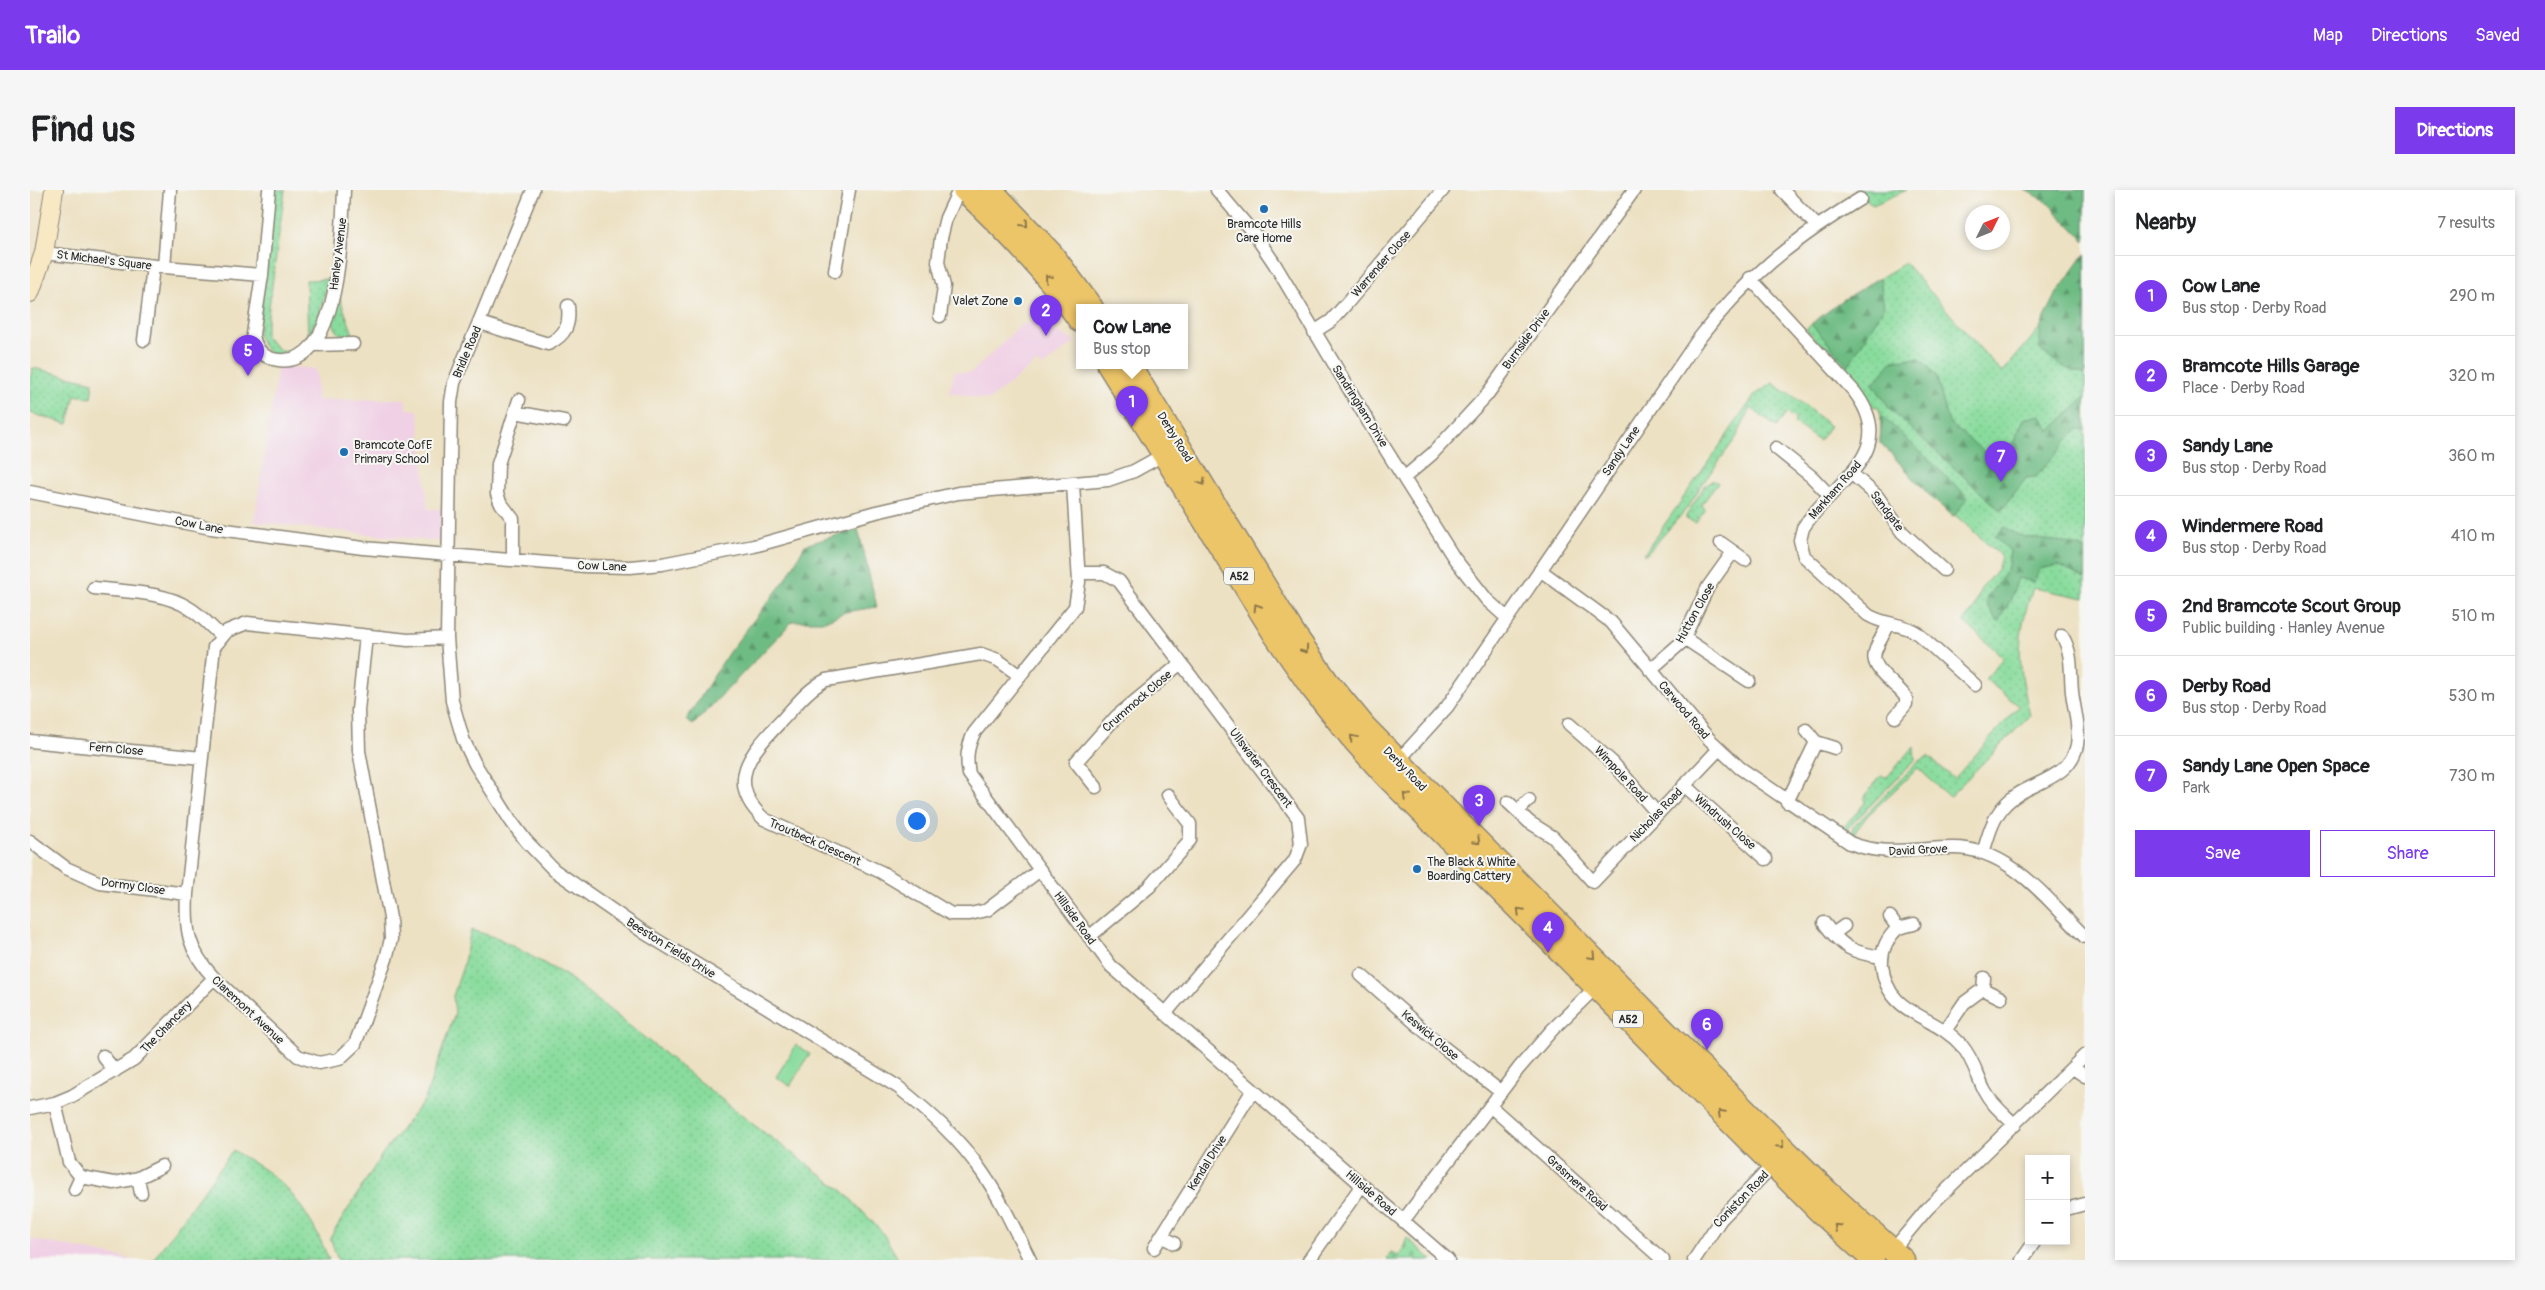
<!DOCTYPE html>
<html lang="en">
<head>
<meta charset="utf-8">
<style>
	:root { --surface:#fff; --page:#f6f6f6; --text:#202124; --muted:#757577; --line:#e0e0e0; --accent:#7c3aed }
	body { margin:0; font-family:Pangolin,sans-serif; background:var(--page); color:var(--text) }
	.controls { position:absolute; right:15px; bottom:15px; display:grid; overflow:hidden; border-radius:0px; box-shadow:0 2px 8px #0003 }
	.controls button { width:45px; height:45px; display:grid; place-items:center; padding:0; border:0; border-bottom:1px solid var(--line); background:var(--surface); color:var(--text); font:25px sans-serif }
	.compass { position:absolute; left:1935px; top:15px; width:45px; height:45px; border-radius:50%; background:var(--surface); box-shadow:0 2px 8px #0003; rotate:47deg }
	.you { position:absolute; left:886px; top:630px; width:18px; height:18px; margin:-12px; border:4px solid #fff; border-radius:50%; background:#1a73e8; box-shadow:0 0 0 8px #1a73e833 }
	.badge { display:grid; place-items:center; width:32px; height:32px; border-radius:50%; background:var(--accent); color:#fff; font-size:16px; font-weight:700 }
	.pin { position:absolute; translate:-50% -41px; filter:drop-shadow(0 1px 2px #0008) }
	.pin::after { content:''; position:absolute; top:26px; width:18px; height:15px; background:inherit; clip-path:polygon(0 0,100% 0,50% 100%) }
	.popup { position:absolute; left:1046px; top:114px; width:112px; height:65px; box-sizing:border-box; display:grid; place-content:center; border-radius:0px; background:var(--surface); filter:drop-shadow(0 1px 4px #0005); font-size:16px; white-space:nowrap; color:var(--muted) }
	.popup b { font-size:19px; color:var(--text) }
	.popup::after { content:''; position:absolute; left:50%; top:100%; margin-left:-10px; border:10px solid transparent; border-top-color:var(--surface) }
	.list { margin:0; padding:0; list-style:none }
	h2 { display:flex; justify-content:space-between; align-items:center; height:65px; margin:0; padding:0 20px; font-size:21px }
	h2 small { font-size:16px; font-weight:400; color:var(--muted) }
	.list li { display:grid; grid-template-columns:32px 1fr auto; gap:15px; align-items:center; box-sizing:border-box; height:80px; padding:0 20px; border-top:1px solid var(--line) }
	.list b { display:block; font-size:19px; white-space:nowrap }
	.list p { margin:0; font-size:16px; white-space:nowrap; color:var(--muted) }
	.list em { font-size:16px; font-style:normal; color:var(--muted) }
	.actions { display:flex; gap:10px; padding:15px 20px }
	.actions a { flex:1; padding:11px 0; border:1px solid var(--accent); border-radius:0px; text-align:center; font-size:18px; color:var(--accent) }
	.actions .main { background:var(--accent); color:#fff }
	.map { position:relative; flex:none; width:2055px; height:1070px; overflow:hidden; border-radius:0px }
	header { display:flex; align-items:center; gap:30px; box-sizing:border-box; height:70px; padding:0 25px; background:var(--accent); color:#fff }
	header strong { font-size:24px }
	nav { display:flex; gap:28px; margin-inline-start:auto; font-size:18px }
	.intro { display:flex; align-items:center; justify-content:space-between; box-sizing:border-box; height:120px; padding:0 30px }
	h1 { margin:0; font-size:35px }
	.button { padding:12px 22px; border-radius:0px; background:var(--accent); color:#fff; font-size:18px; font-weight:700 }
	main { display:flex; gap:30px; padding:0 30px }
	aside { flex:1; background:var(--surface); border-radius:0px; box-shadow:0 2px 8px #0003 }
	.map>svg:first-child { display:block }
	.built { fill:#f0d0e5 }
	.green { fill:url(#green-dots); stroke:#5a8464 }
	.forest { fill:url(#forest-firs); stroke:#4c7458 }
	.cemetery { fill:url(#cemetery-stones); stroke:#5a8464 }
	.pitch { fill:#89dc9d; stroke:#5a8464 }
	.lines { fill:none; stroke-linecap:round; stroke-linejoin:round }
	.street-casing { stroke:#8c8677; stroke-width:15 }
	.secondary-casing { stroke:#8c8677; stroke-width:20 }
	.highway-casing { stroke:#8c8677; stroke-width:25 }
	.street { stroke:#fff; stroke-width:12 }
	.secondary { stroke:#f8e8c3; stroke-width:18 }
	.highway { stroke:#edc569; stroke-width:22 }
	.oneway { stroke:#8c784a }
	.poi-dot { fill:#1f6fb2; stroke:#f6f6f2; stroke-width:2 }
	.labels { text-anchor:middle; stroke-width:4; stroke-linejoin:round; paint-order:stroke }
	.shield { fill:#f6f6f2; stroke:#686867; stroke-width:1 }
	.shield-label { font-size:11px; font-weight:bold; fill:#2b2b2b }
	.poi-label { font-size:12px; fill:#2b2b2b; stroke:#f6f6f2; text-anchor:start }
	.street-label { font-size:12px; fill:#2b2b2b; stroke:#f6f6f2 }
</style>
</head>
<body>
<header>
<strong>Trailo</strong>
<nav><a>Map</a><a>Directions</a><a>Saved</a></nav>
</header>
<div class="intro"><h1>Find us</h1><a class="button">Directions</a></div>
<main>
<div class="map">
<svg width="2055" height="1070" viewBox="0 0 2055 1070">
	<defs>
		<pattern id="green-dots" width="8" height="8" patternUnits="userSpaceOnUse" patternTransform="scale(1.25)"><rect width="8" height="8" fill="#89dc9d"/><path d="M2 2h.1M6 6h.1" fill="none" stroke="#76bd87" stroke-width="1.8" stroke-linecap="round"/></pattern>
		<pattern id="forest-firs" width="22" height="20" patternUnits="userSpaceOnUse" patternTransform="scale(1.25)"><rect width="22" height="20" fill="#6ebc84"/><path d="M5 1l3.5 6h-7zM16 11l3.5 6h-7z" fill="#5b996c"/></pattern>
		<pattern id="cemetery-stones" width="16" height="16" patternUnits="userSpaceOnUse" patternTransform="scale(1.25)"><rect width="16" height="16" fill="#89dc9d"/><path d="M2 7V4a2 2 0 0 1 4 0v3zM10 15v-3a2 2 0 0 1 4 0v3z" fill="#76bd87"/></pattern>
	</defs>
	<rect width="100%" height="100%" fill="#f6f6f2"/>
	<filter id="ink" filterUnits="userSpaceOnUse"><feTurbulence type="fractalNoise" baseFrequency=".02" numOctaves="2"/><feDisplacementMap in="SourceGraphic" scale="10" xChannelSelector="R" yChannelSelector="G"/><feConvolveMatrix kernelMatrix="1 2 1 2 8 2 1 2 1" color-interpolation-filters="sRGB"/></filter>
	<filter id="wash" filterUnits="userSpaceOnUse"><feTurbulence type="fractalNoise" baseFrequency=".0096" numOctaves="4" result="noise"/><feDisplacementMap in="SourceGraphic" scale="20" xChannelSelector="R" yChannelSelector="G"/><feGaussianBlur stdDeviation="1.12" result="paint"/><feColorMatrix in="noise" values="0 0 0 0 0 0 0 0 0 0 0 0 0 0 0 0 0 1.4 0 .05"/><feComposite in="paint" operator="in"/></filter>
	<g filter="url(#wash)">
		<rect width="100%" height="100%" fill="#ede1c3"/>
		<path class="built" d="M 1011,131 L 1045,152 L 1012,177 L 1007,172 L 959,210 L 919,202 L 925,181 L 941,183 L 992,134 Z
			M 248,176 L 286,179 L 287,210 L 375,209 L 377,219 L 388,220 L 398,319 L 415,319 L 414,352 L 224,332 Z
			M 0,1049 L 107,1070 L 0,1070 Z"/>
		<path class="green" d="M 244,0 L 255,0 L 235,147 L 251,161 L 266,162 L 243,165 L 235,159 L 228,146 Z
			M 1825,0 L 1877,0 L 1843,15 Z
			M 2055,64 L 2055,408 L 2003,398 C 1985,450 1988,473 2000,526 L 1919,607 L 1888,578 L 1838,625 L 1824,643 L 1830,650 L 1821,645 L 1823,637 L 1888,572 L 1898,566 L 1924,589 L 1989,516 L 1955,489 L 1974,468 L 1933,431 L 1944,419 L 1950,400 L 1968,378 L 1971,366 L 1925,325 L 1923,326 L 1904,310 L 1850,252 L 1851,225 L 1848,217 L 1841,216 L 1776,139 L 1813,110 L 1875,73 L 1972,183 L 2010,138 Z
			M 298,89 L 290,123 L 278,146 L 276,90 Z
			M 309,106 L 324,147 L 324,151 L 316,150 C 297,134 303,127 309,106 Z
			M 3,178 L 63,192 L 61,208 L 45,205 L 38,234 L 0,223 L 0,188 Z
			M 1743,193 L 1757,204 L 1758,202 L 1800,236 L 1789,251 L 1764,233 L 1766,230 L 1757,223 L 1746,237 L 1721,218 L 1706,248 L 1673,293 L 1659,316 L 1617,364 L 1614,364 L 1725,205 Z
			M 1683,290 L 1688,293 L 1671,315 L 1676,319 L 1666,333 L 1656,329 L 1656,326 L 1676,294 Z
			M 1884,557 L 1885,570 L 1815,641 L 1812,639 L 1835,613 L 1834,607 L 1851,586 L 1857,587 Z
			M 441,740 L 468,748 L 537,786 L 720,932 L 813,1001 L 852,1042 L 869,1070 L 308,1070 L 300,1048 L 353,963 L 395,909 L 425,823 L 423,806 L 433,776 Z
			M 203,960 C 216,969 232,977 244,987 C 270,1008 287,1040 299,1070 L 123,1070 Z"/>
		<path class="forest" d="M 1995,0 L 2055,0 L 2055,51 L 2015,10 Z
			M 2055,64 L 2055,185 L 2033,177 L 2010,160 L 2010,138 L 2027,103 Z
			M 1850,87 L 1854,117 L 1818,176 L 1781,134 L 1813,110 Z
			M 1890,168 L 1906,185 L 1919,233 L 1962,268 L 1983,253 L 1994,229 L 2010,225 L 2020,241 L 2055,207 L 2055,240 L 2048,239 L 2006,287 L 1996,288 L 1971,321 L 1861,220 L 1843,194 L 1863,170 Z
			M 1852,226 L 1938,307 L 1925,325 L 1923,326 L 1904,310 L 1850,252 Z
			M 1974,337 C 2001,356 2030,345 2055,360 L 2055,389 L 2028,375 L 2010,379 L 2003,392 L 1988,388 L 1980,411 L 1968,432 L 1956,413 L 1957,407 L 1977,381 L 1980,361 L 1965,347 Z
			M 828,339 L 847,417 L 815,422 L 795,431 L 763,431 L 663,535 L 656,530 L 699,462 L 756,389 L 775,355 Z"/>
		<path class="cemetery" d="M 1377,1048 L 1402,1070 L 1357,1070 L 1361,1062 L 1370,1066 Z"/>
		<path class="pitch" d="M 766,855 L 780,864 L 760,896 L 746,887 Z"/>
	</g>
	<g filter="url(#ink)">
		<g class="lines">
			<g class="street-casing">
				<path id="street" d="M 140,0 L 134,77 L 232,85
					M 239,0 L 232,85 L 223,144 C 224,155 231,166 243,169 C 311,186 312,39 314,0
					M 503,0 L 424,193 L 421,212 L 417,448 L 422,511 L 433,549 L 445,574 L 481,631 L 496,651 L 524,680 L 615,743 L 868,897 C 899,922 929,948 952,982 C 971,1009 985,1040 1000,1070
					M 1187,0 L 1225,45 L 1244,73 L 1341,236 L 1424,368 L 1457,410 L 1477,428
					M 1752,0 L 1787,36
					M 14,63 L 134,77
					M 805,81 L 819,0
					M 1720,88 L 1823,200 C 1873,263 1803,290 1773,338 L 1770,350 L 1774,366 L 1838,425 C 1854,435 1872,433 1887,443 L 1945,495
					M 910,126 L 914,96 L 908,72 L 911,48 L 916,28 L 929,0
					M 450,133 L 518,154 C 536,145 540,135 538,116
					M 1284,142 L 1301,131 L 1318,112 L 1413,0
					M 114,150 L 123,77
					M 283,155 L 323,154
					M 485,222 L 534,231
					M 1746,258 L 1782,287 L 1800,306
					M 1821,283 L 1847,306 L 1872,342 L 1914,380
					M 1375,287 L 1402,264 L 1456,206 L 1604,0
					M 1043,294 L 1049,392 L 1045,417 L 944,543 C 937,558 936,568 939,584 L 1081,776 L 1418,1070
					M 0,302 L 181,338 L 333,358 L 555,376 L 600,377 L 632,374 L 724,356 L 846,322 L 928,303 L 1078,290 L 1104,281 L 1133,265
					M 1691,353 L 1715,370
					M 483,370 L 483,329 L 470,312 L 467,304 L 468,274 L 489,210
					M 1510,380 L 1581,432 L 1679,549 L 1710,578 L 1820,653 C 1855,667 1887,658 1922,658 C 1980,657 2018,711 2055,747
					M 1049,383 L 1074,383 L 1089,391 L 1268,628 L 1271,654 L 1265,670 L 1135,824
					M 64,398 C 94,402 133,401 159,418 C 171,425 181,437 191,446
					M 1859,434 C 1843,464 1835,468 1862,493 C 1867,498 1873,502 1876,508 L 1876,514 L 1865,527
					M 336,446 L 328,520 L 329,561 L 360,728 L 361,749 L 356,769 L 330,841 L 325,854 L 309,869 L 289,873 L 268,866 L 184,788 C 158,760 155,741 157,704 L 184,457 L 197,441 L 217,433 L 378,450 L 417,448
					M 1654,448 L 1719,491
					M 1620,480 L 1652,452 L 1678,397 L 1703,362
					M 990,486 L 968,470 L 951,464 L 796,490 C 778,499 766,515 753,529 C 724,560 692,590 734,629 L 851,682 L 921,724 L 940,724 L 957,720 L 1010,680
					M 1539,534 L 1582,572 L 1627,623
					M 1776,540 L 1786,552 L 1805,558
					M 0,551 L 172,568
					M 1368,571 L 1417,517 L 1667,151 C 1715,88 1763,50 1830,9
					M 1654,595 L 1736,669
					M 1066,597 L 1046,572 L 1087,526 L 1151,473
					M 1478,612 L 1499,632 L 1523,647 L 1563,692 L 1689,559
					M 1757,612 L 1786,552
					M 1488,621 L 1499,610
					M 0,651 L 36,678 L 70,693 L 157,704
					M 1953,663 C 1958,647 1962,630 1973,617 C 1994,591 2039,593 2047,555 C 2050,537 2044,519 2042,502 C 2040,482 2043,463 2032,446
					M 1860,727 L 1868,738
					M 1794,733 C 1812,757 1822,763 1852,767
					M 1884,734 L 1868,738 C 1857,748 1851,760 1852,775 C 1857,827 1904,823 1932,856 C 1943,869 1947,885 1954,900 C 1961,914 1974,924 1985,935
					M 1803,744 L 1814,736
					M 1059,747 L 1119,697 L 1160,650 L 1160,634 L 1138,605
					M 1331,785 L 1408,853 L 1471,902
					M 1954,788 L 1953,799 L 1971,808
					M 1915,841 L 1934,813 L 1953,799
					M 73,866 L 85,881
					M 2043,878 L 2055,886
					M 25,913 L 39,972 L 51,987 L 84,993 L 108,988 L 132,976
					M 1460,916 L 1633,1070
					M 0,918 L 25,913 L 42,906 L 104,869 L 184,788
					M 108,988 L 111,1003
					M 45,1000 L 51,987
					M 2036,1019 L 2055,1014
					M 1373,1031 L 1489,878 L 1522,840 L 1566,797
					M 1131,1046 L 1144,1053
					M 1124,1058 L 1223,900
					M 1862,1061 L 1897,1019 L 2055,865
					M 1279,1070 L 1332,995
					M 1664,1070 L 1691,1029 L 1743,975
					M 1992,1070 L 2005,1051"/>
			</g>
			<g class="secondary-casing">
				<path id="secondary" d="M 0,103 L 14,63 L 24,0"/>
			</g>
			<g class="highway-casing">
				<path id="highway" d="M 934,0 C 976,41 1017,82 1050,131
					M 961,0 L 1021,63 L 1062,118
					M 1079,176 L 1245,445 L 1281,497 L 1321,547 L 1355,585 L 1551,782 L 1788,1020 L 1843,1070
					M 1100,176 L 1263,442 L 1297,491 L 1335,537 L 1641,847 L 1797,1001 L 1873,1070"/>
			</g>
			<use href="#street" class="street"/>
			<use href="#secondary" class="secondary"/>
			<use href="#highway" class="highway"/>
		</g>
		<defs><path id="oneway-chevron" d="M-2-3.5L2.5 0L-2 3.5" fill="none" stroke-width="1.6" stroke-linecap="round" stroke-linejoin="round" transform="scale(1.25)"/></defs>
		<g class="oneway">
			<use href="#oneway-chevron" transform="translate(995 34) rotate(48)"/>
			<use href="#oneway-chevron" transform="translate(1018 88) rotate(-130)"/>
			<use href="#oneway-chevron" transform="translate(1172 292) rotate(59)"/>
			<use href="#oneway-chevron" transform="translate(1227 417) rotate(-122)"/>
			<use href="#oneway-chevron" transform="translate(1275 460) rotate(55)"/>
			<use href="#oneway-chevron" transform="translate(1323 548) rotate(-130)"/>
			<use href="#oneway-chevron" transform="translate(1376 606) rotate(-135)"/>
			<use href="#oneway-chevron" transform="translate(1447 651) rotate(45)"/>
			<use href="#oneway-chevron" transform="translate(1490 721) rotate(-135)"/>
			<use href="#oneway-chevron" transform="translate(1562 766) rotate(46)"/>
			<use href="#oneway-chevron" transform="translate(1691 923) rotate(-135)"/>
			<use href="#oneway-chevron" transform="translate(1751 955) rotate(45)"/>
			<use href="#oneway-chevron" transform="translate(1807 1037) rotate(-137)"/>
		</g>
	</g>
	<g class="poi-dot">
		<circle cx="1234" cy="19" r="5"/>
		<circle cx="988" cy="111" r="5"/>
		<circle cx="314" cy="262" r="5"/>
		<circle cx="1387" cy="679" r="5"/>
	</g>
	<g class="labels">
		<g class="shield">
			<rect x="1194" y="377.5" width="30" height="17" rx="4"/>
			<rect x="1583" y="820.5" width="30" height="17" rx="4"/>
		</g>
		<g class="shield-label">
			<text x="1209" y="390">A52</text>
			<text x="1598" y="833">A52</text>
		</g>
		<g class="poi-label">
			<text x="1234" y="38" text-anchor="middle">Bramcote Hills<tspan x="1234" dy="14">Care Home</tspan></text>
			<text x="978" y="115" text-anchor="end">Valet Zone</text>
			<text x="324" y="259">Bramcote CofE<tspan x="324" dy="14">Primary School</tspan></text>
			<text x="1397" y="676">The Black &amp; White<tspan x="1397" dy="14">Boarding Cattery</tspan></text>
		</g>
		<g class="street-label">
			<text transform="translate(308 64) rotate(-83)" y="4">Hanley Avenue</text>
			<text transform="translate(74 70) rotate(7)" y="4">St Michael's Square</text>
			<text transform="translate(1351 74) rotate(-49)" y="4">Warrender Close</text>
			<text transform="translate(1496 149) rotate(-54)" y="4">Burnside Drive</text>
			<text transform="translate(437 162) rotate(-67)" y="4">Bridle Road</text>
			<text transform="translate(1330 216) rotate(58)" y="4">Sandringham Drive</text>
			<text transform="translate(1145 247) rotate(58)" y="4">Derby Road</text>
			<text transform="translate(1591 261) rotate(-56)" y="4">Sandy Lane</text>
			<text transform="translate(1805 300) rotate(-49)" y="4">Markham Road</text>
			<text transform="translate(1857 321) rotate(53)" y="4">Sandgate</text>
			<text transform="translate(169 335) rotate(11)" y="4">Cow Lane</text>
			<text transform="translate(572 376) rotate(2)" y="4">Cow Lane</text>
			<text transform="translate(1665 423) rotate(-61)" y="4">Hutton Close</text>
			<text transform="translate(1107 511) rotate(-41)" y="4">Crummock Close</text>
			<text transform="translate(1654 520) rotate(50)" y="4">Carwood Road</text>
			<text transform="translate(86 559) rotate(5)" y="4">Fern Close</text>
			<text transform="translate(1231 578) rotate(53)" y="4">Ullswater Crescent</text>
			<text transform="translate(1375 579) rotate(46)" y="4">Derby Road</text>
			<text transform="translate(1591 584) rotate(47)" y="4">Wimpole Road</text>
			<text transform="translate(1626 625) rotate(-46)" y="4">Nicholas Road</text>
			<text transform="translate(1695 632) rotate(41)" y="4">Windrush Close</text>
			<text transform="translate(785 652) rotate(24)" y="4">Troutbeck Crescent</text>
			<text transform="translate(1888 660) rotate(-3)" y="4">David Grove</text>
			<text transform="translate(103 696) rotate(8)" y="4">Dormy Close</text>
			<text transform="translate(1045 728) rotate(54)" y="4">Hillside Road</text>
			<text transform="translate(641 758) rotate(32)" y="4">Beeston Fields Drive</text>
			<text transform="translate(218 820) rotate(43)" y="4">Claremont Avenue</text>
			<text transform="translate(136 837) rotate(-46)" y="4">The Chancery</text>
			<text transform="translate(1400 845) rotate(40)" y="4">Keswick Close</text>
			<text transform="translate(1177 973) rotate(-58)" y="4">Kendal Drive</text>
			<text transform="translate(1547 993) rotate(42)" y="4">Grasmere Road</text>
			<text transform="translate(1341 1003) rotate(41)" y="4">Hillside Road</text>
			<text transform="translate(1711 1009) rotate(-46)" y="4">Coniston Road</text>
		</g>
	</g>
</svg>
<div class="controls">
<button>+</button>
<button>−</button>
</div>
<svg class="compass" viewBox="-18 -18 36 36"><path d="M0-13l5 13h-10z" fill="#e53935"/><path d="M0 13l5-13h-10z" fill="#757577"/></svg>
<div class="you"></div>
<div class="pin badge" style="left:1102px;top:237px">1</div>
<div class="popup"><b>Cow Lane</b>Bus stop</div>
<div class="pin badge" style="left:1016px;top:146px">2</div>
<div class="pin badge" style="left:1449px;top:636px">3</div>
<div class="pin badge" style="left:1518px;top:763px">4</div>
<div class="pin badge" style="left:218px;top:186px">5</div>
<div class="pin badge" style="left:1677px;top:860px">6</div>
<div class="pin badge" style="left:1971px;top:292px">7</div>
</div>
<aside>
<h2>Nearby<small>7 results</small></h2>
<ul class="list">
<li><span class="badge">1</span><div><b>Cow Lane</b><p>Bus stop · Derby Road</p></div><em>290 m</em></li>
<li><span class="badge">2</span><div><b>Bramcote Hills Garage</b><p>Place · Derby Road</p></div><em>320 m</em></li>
<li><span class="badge">3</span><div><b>Sandy Lane</b><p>Bus stop · Derby Road</p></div><em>360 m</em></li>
<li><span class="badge">4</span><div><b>Windermere Road</b><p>Bus stop · Derby Road</p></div><em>410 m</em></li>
<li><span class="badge">5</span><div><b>2nd Bramcote Scout Group</b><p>Public building · Hanley Avenue</p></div><em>510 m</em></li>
<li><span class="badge">6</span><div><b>Derby Road</b><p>Bus stop · Derby Road</p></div><em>530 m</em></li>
<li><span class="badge">7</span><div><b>Sandy Lane Open Space</b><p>Park</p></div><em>730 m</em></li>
</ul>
<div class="actions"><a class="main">Save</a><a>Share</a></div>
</aside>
</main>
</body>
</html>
